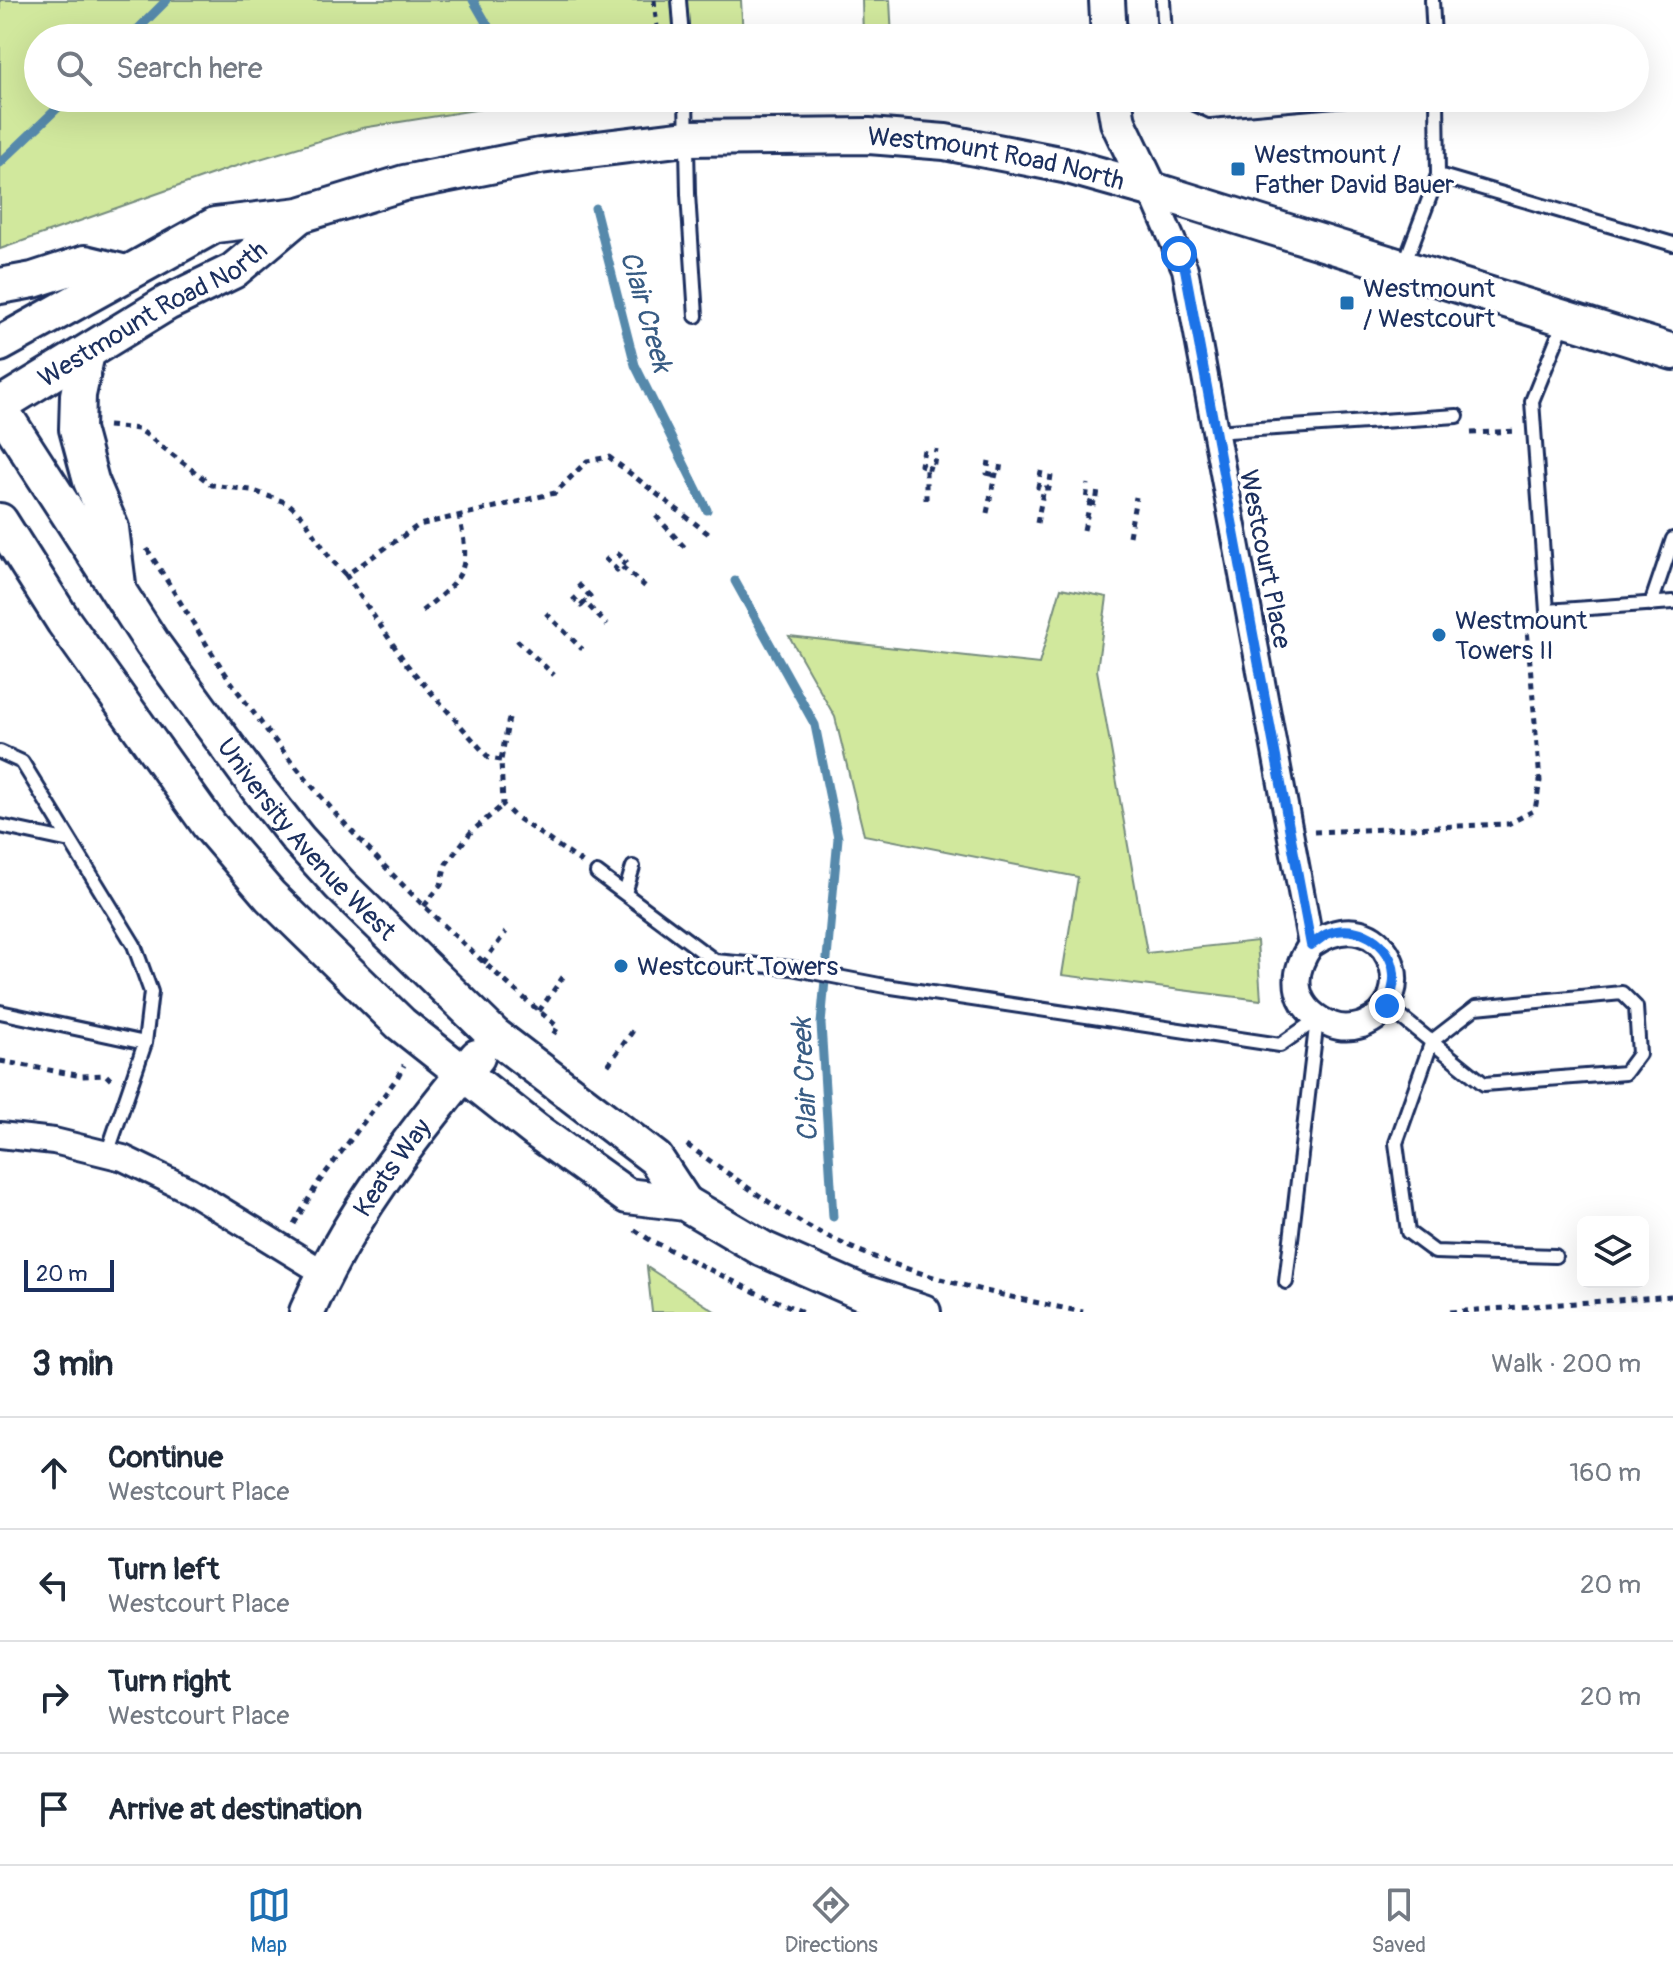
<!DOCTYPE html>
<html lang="en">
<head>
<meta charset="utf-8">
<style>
	:root { --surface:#fff; --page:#f2f2f3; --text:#1f2937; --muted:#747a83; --line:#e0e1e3; --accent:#1f6fb2 }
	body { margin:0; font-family:Pangolin,sans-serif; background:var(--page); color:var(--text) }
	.controls { position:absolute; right:24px; bottom:24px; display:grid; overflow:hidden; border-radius:12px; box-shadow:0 8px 32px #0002 }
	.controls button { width:72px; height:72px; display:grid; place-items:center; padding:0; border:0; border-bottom:2px solid var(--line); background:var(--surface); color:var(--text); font:40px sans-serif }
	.scale { position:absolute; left:24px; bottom:20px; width:90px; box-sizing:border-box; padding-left:8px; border:4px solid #1b2f5e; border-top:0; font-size:22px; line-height:28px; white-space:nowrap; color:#1b2f5e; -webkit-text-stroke:6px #fff; paint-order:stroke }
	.stop { position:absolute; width:24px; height:24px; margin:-18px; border:6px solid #1a73e8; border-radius:50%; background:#fff }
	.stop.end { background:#1a73e8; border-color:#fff; box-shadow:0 2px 8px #0008 }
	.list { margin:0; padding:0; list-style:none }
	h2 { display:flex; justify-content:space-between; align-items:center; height:104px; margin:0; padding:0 32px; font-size:34px }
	h2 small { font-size:26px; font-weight:400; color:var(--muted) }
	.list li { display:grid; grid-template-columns:52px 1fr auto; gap:24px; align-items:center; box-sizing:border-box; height:112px; padding:0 32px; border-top:2px solid var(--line) }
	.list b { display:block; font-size:30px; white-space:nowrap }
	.list p { margin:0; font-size:26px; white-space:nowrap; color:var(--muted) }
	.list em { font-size:26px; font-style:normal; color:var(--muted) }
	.icon { flex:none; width:44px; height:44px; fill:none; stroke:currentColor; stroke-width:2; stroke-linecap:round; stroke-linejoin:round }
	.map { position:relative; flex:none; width:1673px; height:1312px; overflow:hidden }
	.search { position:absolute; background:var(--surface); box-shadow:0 8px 32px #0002; left:24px; right:24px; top:24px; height:88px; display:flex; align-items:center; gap:20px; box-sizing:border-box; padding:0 28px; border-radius:44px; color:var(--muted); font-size:30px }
	.sheet { height:552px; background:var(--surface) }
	nav { display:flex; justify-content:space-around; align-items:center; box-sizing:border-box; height:112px; border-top:2px solid var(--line); background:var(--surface); font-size:22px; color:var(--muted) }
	nav a { display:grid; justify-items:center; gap:4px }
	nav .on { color:var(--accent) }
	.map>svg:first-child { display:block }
	.green { fill:#d1e89d; stroke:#768c7e; stroke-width:2 }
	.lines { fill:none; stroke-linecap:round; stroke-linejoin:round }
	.stream { stroke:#5689ab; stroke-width:9 }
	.lane-casing { stroke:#1b2f5e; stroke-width:18 }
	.street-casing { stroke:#1b2f5e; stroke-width:30 }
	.secondary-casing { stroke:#1b2f5e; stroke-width:40 }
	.path { stroke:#1b2f5e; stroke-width:5; stroke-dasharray:6 6; stroke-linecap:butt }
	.lane { stroke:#fff; stroke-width:12 }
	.street { stroke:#fff; stroke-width:24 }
	.secondary { stroke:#fff; stroke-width:34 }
	.route { stroke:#1a73e8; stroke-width:10 }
	.poi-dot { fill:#1f6fb2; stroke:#fff; stroke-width:3 }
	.labels { text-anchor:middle; stroke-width:7; stroke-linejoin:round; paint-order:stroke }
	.poi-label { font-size:26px; fill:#1b2f5e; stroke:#fff; text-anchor:start }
	.street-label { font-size:26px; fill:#1b2f5e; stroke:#fff }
	.water-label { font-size:28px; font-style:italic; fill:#385c84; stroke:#fff }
</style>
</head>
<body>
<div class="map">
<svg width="1673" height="1312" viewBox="0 0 1673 1312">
	<rect width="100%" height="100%" fill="#fff"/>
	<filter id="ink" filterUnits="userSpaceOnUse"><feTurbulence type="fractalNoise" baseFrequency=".0125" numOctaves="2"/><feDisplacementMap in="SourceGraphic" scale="16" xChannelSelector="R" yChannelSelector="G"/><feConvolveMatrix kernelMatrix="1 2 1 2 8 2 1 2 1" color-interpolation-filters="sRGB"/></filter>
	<g filter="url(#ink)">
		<path class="green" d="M 0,0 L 741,0 L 743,38 L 38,38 L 38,98 L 551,98 L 362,128 L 230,168 L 0,249 Z
			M 862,0 L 890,0 L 892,38 L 863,38 Z
			M 1061,588 L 1107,597 L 1097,670 L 1147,953 L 1257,941 L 1261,1000 L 1062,975 L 1078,877 L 864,835 L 835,717 L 789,636 L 1039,664 Z
			M 647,1267 L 716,1312 L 652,1312 Z"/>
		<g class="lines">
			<path class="stream" d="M 473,0 L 495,38
				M 129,38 L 167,0
				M 0,163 L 68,98
				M 595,208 L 635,365 L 707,510
				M 735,581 L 815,725 L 838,838 L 821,1024 L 833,1217"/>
			<g class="lane-casing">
				<path id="lane" d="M 679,0 L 682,38
					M 1163,0 L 1165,38
					M 1432,0 L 1434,38
					M 686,98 L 688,194 L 696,316
					M 1182,98 L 1210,111 L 1358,98
					M 1438,175 L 1673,244
					M 1404,265 L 1438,175 L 1437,98
					M 1564,322 L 1532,401 L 1547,611 L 1673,602
					M 1214,432 L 1457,416
					M 1651,604 L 1673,539
					M 0,752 L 22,762 L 134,945 L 151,992 L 145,1043 L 107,1154
					M 0,826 L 70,841
					M 597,873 L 715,961 L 791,968 L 885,986 L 1280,1045 L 1317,1019
					M 625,893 L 633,867
					M 1387,1006 L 1484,1084 L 1625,1073 L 1639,1054 L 1636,1007 L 1622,993 L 1476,1007 L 1432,1041 L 1396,1143 L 1408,1232 L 1435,1252 L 1555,1256
					M 0,1012 L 145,1043
					M 1286,1282 L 1317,1019"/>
			</g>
			<g class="street-casing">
				<path id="street" d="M 1150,189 L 1185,269 L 1311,945 C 1288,977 1294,1010 1332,1025 C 1342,1029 1352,1028 1362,1025 C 1426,1001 1386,894 1311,945
					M 0,1135 L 54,1141 L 123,1158 L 189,1190 L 324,1273"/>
			</g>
			<g class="secondary-casing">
				<g id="secondary">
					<path d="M 1107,0 L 1109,38"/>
					<path d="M 1114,98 L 1118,122 L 1150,189"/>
					<path d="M 0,286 L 33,280 L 85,263 L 126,273"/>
					<path id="s1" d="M 0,344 L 215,225 L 300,215 L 404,183 L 540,156 L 686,138 L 869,136 L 945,142 L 1064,165 L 1150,189 L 1673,352"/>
					<path d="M 87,353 L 78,395 L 77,429 L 91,481 L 111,528 L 118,585"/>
					<path id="s2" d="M 0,405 L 167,303 L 233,271 L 300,215"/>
					<path id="s3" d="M 0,408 L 152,643 L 260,791 L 298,839 L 340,885 L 494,1035 L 656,1159 L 685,1203"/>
					<path d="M 0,521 L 64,622 L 209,825 L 270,896 L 401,1024 L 535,1130 L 627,1196 L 685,1203 L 763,1249 L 861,1292 L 923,1312"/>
					<path id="s4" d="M 307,1312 C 348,1217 412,1136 477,1057"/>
				</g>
			</g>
			<path class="path" d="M 654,0 L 657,27
				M 108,426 L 139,429 L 212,485 L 251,490 L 288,503 L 303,517 L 330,558 L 346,575
				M 1471,433 L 1517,431
				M 924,450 L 921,465 L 926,467 L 926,500
				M 989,461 L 987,473 L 995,475
				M 926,467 L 933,469 L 936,449
				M 1041,471 L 1038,487 L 1044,488
				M 1090,503 L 1096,504 L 1098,489
				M 987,513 L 995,475 L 999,476 L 1001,462
				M 656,516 L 688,551
				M 1037,523 L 1044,488 L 1049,488 L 1051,475
				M 1084,530 L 1090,503 L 1086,501 L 1088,484
				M 1129,536 L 1136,497
				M 147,549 C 182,603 214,661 253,712 C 341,830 446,933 558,1027 L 551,1038
				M 617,553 L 626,561 L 621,566
				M 605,558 L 617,570 L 621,566 L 647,588
				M 578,584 L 590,596 L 585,602
				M 573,597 L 581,606 L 585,602 L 607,625
				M 422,611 C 464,577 472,571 459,516
				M 546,613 L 582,649
				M 517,640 L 554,675
				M 509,718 L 501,760 L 503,805 L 514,816 L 583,863
				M 501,760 L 489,758 L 407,665 L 346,575 L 419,525 L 555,493 L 587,461 L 609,457 L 710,535
				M 1314,832 L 1508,824 L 1535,810 L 1540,781 L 1526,617
				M 424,906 L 441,885 L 446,864 L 471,832 L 503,805
				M 483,963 L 506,932
				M 539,1011 L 563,977
				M 0,1061 L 82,1076 L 106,1075 L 111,1080
				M 608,1065 L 635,1028
				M 687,1145 C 726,1171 764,1201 804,1224 C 886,1271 992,1294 1083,1312
				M 294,1224 L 318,1183 L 397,1078 L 404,1065
				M 635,1230 L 650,1240 L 757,1293 L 803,1312
				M 1450,1312 L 1673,1296"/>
			<use href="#lane" class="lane"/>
			<use href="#street" class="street"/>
			<use href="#secondary" class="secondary"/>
		</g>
	</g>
	<g class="lines" filter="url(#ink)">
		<path class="route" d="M 1179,254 L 1185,269 L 1311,945 C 1316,942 1321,937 1327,934 C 1356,921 1392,943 1394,974 C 1395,985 1391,996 1387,1006"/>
	</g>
	<g class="poi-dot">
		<rect x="1230" y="161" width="16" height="16" rx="4"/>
		<rect x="1339" y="295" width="16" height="16" rx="4"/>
		<circle cx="1439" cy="635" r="8"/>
		<circle cx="621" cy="966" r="8"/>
	</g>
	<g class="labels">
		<g class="poi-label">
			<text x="1254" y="163">Westmount /<tspan x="1254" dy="30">Father David Bauer</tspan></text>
			<text x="1363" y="297">Westmount<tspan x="1363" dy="30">/ Westcourt</tspan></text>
			<text x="1455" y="629">Westmount<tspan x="1455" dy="30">Towers II</tspan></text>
			<text x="637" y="975">Westcourt Towers</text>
		</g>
		<g class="street-label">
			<text dy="9" stroke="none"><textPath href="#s1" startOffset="1038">Westmount Road North</textPath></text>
			<text dy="9" stroke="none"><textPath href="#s2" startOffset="178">Westmount Road North</textPath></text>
			<text transform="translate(1266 559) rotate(79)" y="9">Westcourt Place</text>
			<text dy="9" stroke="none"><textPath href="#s3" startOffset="530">University Avenue West</textPath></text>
			<text dy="9" stroke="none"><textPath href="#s4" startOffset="168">Keats Way</textPath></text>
		</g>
		<g class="water-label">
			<text transform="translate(647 311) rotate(74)" y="10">Clair Creek</text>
			<text transform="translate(804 1080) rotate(-93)" y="10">Clair Creek</text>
		</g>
	</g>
</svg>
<div class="controls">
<button><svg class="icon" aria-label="layers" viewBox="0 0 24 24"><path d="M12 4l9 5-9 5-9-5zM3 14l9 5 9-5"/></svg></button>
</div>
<div class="scale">20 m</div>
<div class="stop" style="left:1179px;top:254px"></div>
<div class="stop end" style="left:1387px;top:1006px"></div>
<div class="search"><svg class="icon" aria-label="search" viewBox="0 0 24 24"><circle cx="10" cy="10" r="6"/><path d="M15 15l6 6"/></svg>Search here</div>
</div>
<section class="sheet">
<h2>3 min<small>Walk · 200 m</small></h2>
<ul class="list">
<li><svg class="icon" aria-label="ahead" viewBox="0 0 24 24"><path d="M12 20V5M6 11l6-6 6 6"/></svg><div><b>Continue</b><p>Westcourt Place</p></div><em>160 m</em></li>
<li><svg class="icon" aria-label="left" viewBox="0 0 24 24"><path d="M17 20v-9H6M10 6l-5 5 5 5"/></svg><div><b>Turn left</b><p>Westcourt Place</p></div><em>20 m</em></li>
<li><svg class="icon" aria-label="right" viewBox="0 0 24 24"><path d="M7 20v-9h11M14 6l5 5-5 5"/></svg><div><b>Turn right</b><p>Westcourt Place</p></div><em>20 m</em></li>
<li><svg class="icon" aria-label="arrive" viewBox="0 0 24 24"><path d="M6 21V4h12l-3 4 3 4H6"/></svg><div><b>Arrive at destination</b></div></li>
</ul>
</section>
<nav>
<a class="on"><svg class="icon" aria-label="map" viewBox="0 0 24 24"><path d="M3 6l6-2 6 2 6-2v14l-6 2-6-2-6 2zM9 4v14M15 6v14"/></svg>Map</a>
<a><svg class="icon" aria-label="directions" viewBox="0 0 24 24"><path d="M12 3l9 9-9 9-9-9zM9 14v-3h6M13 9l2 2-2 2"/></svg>Directions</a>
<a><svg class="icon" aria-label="saved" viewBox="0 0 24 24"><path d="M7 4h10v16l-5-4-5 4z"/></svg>Saved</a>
</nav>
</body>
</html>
